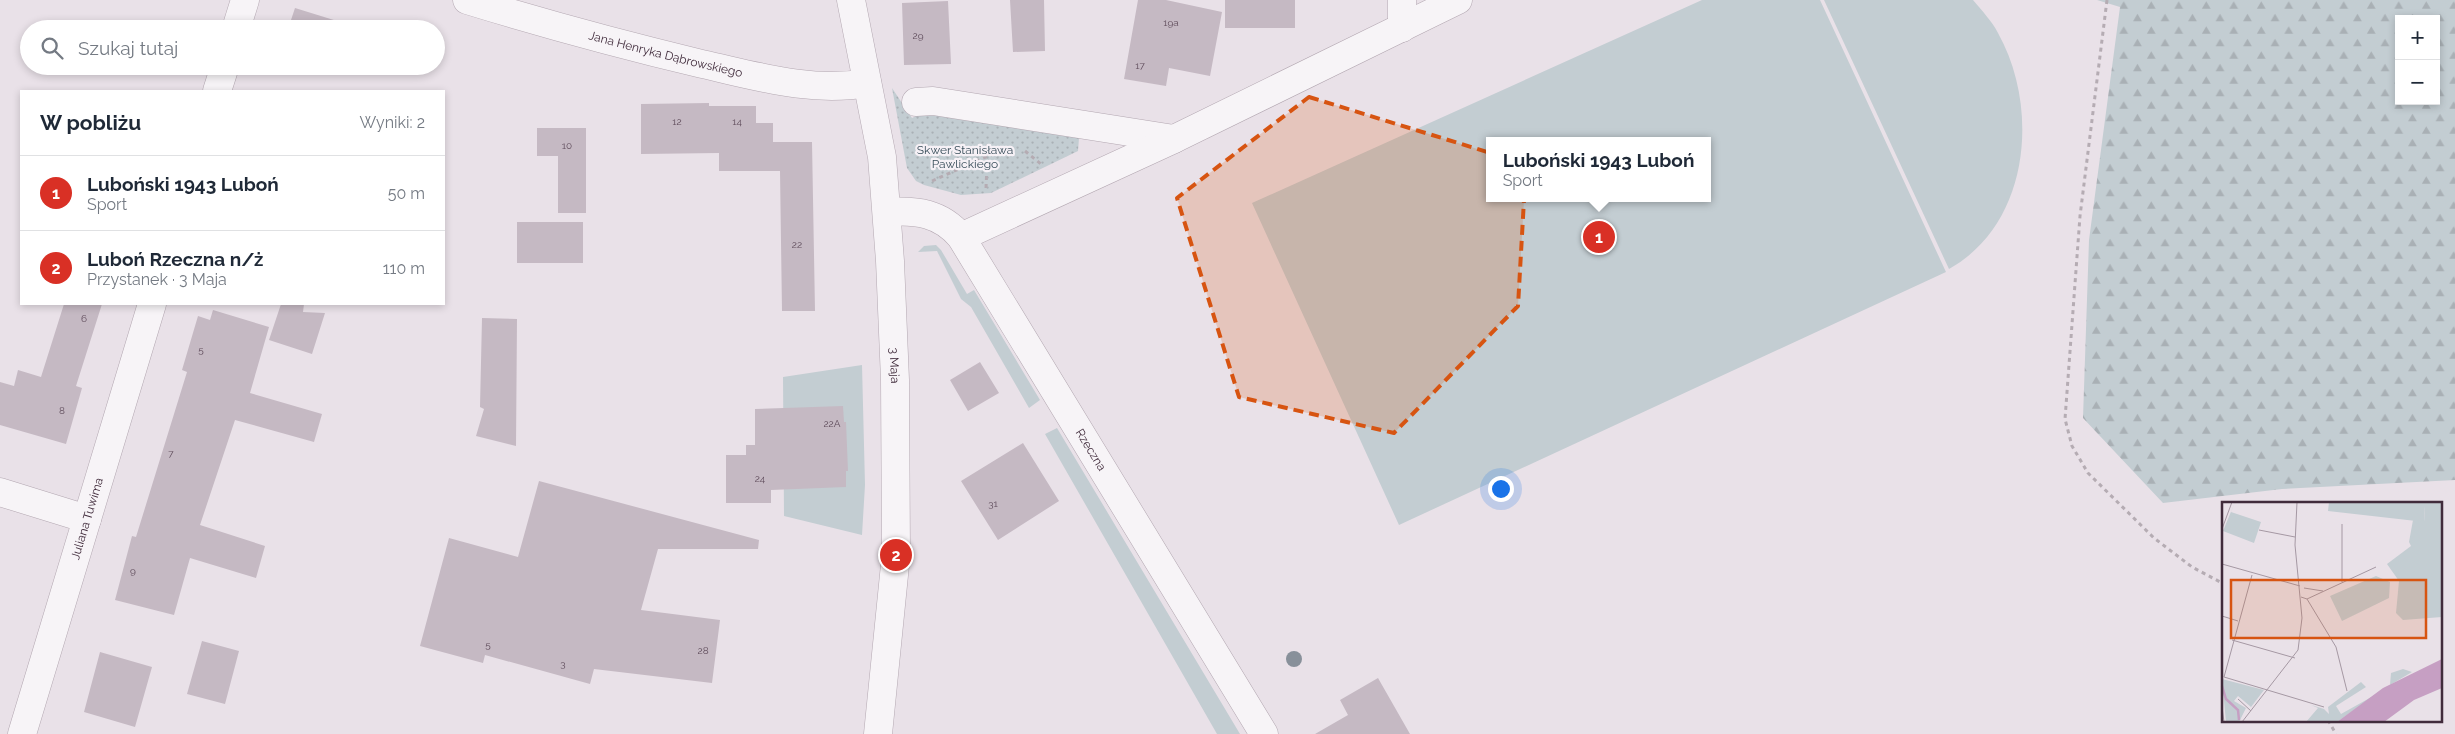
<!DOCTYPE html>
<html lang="pl">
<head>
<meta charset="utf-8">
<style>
	:root { --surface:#fff; --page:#f2f2f3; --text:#1f2937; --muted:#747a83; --line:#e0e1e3; --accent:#d93025 }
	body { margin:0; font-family:Raleway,sans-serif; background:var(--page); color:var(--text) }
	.controls { position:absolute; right:15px; top:15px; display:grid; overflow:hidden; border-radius:0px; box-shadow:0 2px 8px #0003 }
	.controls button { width:45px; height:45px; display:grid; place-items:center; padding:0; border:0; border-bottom:1px solid var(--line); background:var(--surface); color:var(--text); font:25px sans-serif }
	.you { position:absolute; left:1500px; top:488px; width:18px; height:18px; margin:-12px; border:4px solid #fff; border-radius:50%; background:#1a73e8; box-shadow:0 0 0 8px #1a73e833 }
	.badge { display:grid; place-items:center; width:32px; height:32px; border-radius:50%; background:var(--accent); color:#fff; font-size:16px; font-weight:700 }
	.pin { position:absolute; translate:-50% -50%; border:2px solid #fff; box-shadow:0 1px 5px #0006 }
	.popup { position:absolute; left:1486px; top:137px; width:225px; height:65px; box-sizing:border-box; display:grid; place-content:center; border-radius:0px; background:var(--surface); filter:drop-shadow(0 1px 4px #0005); font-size:16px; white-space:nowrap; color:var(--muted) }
	.popup b { font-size:19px; color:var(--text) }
	.popup::after { content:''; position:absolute; left:50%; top:100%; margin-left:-10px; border:10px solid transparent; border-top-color:var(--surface) }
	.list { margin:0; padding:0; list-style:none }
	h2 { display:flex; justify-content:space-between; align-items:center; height:65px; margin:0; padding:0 20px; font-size:21px }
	h2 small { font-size:16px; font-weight:400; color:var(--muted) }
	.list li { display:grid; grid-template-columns:32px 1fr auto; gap:15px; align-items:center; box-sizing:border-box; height:75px; padding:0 20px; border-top:1px solid var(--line) }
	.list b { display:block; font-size:19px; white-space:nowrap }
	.list p { margin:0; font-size:16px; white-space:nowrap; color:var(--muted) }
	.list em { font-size:16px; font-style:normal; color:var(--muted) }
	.icon { flex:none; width:28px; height:28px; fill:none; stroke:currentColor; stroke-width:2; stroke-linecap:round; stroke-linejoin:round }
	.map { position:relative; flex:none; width:2455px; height:734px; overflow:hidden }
	.search { position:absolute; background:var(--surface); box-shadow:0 2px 8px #0003; left:20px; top:20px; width:425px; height:55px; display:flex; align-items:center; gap:12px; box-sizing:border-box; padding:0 18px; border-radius:28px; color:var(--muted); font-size:19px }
	.panel { position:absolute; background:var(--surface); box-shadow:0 2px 8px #0003; left:20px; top:90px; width:425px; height:215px; border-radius:0px }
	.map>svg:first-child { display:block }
	.green { fill:#c3cdd2; fill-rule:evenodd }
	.forest { fill:url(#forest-firs); fill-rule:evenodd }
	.garden { fill:url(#garden-dots) }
	.building { fill:#c5b9c3 }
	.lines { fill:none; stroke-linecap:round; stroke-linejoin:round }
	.minor-casing { stroke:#b3a7b1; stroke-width:29 }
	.path { stroke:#b5acb3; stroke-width:3; stroke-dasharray:4 4; stroke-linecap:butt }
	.minor { stroke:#f7f4f7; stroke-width:28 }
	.tree { fill:#88909a }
	.marked { fill:#d75411; fill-opacity:0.2; stroke:#d75411; stroke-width:4; stroke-dasharray:10 6; stroke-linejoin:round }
	.labels { text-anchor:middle; stroke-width:4.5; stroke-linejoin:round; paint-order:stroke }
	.number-label { font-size:10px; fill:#614e5d }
	.street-label { font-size:12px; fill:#402b3b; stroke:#f6f1f6 }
	.park-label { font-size:12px; fill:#394e5a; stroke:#f6f1f6 }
	.inset-river { fill:none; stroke:#c69fc3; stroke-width:2.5 }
	.inset-road { fill:none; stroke:#a598a3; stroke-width:1 }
	.view { fill:#d75411; fill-opacity:0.15; stroke:#d75411; stroke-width:2.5 }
	.inset-edge { fill:none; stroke:#402b3b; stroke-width:2.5 }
</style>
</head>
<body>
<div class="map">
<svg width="2455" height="734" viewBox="0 0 2455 734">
	<defs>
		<pattern id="forest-firs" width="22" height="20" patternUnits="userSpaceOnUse" patternTransform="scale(1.25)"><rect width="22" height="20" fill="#c3cdd2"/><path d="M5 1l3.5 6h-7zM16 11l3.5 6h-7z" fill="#a9b0b5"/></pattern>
		<pattern id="garden-dots" width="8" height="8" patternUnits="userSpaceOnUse" patternTransform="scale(1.25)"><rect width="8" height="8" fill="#c3cdd2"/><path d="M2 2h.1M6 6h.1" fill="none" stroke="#a9b0b5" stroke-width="1.8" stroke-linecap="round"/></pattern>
	</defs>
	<rect width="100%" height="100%" fill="#e9e1e8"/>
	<path class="green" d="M 1702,0 L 1820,0 L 1946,272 L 1399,525 L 1252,203 ZM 1490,141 L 1708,141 L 1708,198 L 1490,198 Z
		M 1824,0 L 1973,0 C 1982,11 1992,21 1998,33 C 2040,108 2030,224 1949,269 Z
		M 936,245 L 941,250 L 967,294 L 974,290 L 1040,400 L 1029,408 L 971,307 L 961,299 L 937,251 L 918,252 L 924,246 Z
		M 862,365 L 865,485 L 862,535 L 784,516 L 783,377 Z
		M 1057,428 L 1240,734 L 1217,734 L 1045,434 Z"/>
	<path class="forest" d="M 2097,0 L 2455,0 L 2455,480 L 2282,489 L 2163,503 L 2083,418 L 2089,240 L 2120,7 ZM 2399,19 L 2436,19 L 2436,101 L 2399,101 Z"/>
	<path class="garden" d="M 892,88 L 912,118 L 922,113 L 1079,138 L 1078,151 L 991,193 L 961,195 L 924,185 L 916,181 L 907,168 Z"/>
	<path class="building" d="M 1010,0 L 1044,0 L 1045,51 L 1013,52 Z
		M 1138,0 L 1166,0 L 1222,12 L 1210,76 L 1169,68 L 1166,86 L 1124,79 Z
		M 1225,0 L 1295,0 L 1295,28 L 1225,28 Z
		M 948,1 L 951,64 L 904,65 L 902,3 Z
		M 295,8 L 350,25 L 348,29 L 288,29 Z
		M 709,103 L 709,106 L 756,106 L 756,123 L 773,123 L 773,142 L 812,142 L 815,311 L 782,311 L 780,171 L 719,171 L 719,153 L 641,154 L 641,104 Z
		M 537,128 L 586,128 L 586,213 L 558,213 L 558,156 L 537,156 Z
		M 517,222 L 583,222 L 583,263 L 517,263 Z
		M 64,304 L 102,304 L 76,386 L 82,388 L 66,444 L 0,425 L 0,382 L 14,386 L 18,370 L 41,377 Z
		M 281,304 L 304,304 L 303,312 L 325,313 L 312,354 L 269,340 Z
		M 213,310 L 269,327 L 250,393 L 322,414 L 314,442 L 235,420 L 200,525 L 265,546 L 256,578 L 190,558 L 174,615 L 115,600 L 132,536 L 136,537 L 187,372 L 182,370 L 198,316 L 210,320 Z
		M 482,318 L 517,319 L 516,446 L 476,436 L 484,409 L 480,407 Z
		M 980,362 L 999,393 L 968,411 L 950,380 Z
		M 843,406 L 844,422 L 846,422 L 848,471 L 846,471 L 846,487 L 771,490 L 771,503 L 726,503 L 726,455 L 746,455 L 746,445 L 755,445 L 755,409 Z
		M 1023,443 L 1059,501 L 998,540 L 961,481 Z
		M 539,481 L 759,540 L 758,549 L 658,549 L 641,610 L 720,620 L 712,683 L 594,669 L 590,684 L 485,655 L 483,663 L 420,646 L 449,538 L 518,557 Z
		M 202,641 L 239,651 L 225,704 L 187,694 Z
		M 100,652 L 152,667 L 135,727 L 84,712 Z
		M 1378,678 L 1410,734 L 1315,734 L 1348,715 L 1340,700 Z"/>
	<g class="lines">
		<g class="minor-casing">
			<g id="minor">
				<path id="s1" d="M 467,0 C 545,24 623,45 702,64 C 757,76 811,93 867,83"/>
				<path id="s2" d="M 851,0 L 882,157 L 890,261 L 895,380 L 896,555 L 878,734"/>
				<path d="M 1402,0 L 1402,28"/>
				<path d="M 236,29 L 245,0"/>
				<path d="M 217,91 L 225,66"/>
				<path d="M 916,102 L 933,101 L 1174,139"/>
				<path id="s3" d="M 887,212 C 917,210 941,213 961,237 L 1264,734"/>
				<path d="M 961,237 L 1174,139 L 1458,0"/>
				<path d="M 0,492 L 87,519"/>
				<path id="s4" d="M 22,734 L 152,304"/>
			</g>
		</g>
		<path class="path" d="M 2107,0 L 2080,216 L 2065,419 L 2072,446 L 2088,473 L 2154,538 L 2192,567 L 2224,584
			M 1025,151 L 1041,164
			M 932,181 L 1006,148
			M 986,188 L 988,142
			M 2328,720 L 2336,734"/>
		<use href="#minor" class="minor"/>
	</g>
	<circle class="tree" cx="1294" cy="659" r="8"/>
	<path class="marked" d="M 1309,97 L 1526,164 L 1518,306 L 1394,433 L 1239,397 L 1177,198 Z"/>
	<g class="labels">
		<g class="number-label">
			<text x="1171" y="26">19a</text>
			<text x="918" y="39">29</text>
			<text x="1140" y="69">17</text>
			<text x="677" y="125">12</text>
			<text x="737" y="125">14</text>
			<text x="567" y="149">10</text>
			<text x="797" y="248">22</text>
			<text x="84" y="322">6</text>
			<text x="201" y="353">5</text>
			<text x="62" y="414">8</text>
			<text x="832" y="427">22A</text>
			<text x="171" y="457">7</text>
			<text x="760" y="482">24</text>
			<text x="993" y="507">31</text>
			<text x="133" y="574">9</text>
			<text x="488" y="648">5</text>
			<text x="703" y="654">28</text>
			<text x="563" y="667">3</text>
		</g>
		<g class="street-label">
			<text dy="4" stroke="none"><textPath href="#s1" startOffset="206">Jana Henryka Dąbrowskiego</textPath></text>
			<text dy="4" stroke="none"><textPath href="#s2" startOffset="369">3 Maja</textPath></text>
			<text dy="4" stroke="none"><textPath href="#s3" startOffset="331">Rzeczna</textPath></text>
			<text dy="4" stroke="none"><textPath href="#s4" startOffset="225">Juliana Tuwima</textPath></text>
		</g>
		<g class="park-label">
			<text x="965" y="154">Skwer Stanisława<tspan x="965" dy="14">Pawlickiego</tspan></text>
		</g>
	</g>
	<g transform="translate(2222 502)">
		<rect width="220" height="220" fill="#e9e1e8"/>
		<path d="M 13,0 L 9,10 L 39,20 L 32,41 L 1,29 ZM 107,0 L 187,0 L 187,4 L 202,4 L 203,20 L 106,9 ZM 154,74 L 168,80 L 167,96 L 120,119 L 108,94 ZM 0,177 L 42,188 L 29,205 L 16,194 L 12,199 L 24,206 L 17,220 L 4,220 ZM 139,180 L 144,185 L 114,204 L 119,212 L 153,193 L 115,220 L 84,220 L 96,206 L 89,203 L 102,207 L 107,212 L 106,205 Z" fill="#c3cdd2"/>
		<path d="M 187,0 L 220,0 L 220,115 L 181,118 L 174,111 L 177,79 L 165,62 L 189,44 L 187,40 L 191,18 L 203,19 L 202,4 L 187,4 ZM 181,167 L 190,170 L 168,183 L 169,171 Z" fill="#c3cdd2"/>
		<path d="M 220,157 L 220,186 L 192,198 L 162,220 L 115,220 L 161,186 Z" fill="#c69fc3"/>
		<path class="inset-river" d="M 0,184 L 4,197 L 16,208 L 17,218"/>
		<path class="inset-road" d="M 120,22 L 120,80M 0,27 L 10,0M 37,28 L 73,35M 0,62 L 78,84M 30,73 L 2,175 L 102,205M 82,86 L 101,89M 79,95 L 85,97 L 114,145 L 125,189M 85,97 L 154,65M 0,114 L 16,119M 10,138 L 73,156M 16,197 L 29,209M 0,205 L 2,220M 20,220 L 76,148 L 80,116 L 73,43 L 75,0"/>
		<path class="view" d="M 9,78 L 204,78 L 204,136 L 9,136 Z"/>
		<rect width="220" height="220" class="inset-edge"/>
	</g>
</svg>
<div class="controls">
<button>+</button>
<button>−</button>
</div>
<div class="you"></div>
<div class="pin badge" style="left:1599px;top:237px">1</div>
<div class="popup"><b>Luboński 1943 Luboń</b>Sport</div>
<div class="pin badge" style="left:896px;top:555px">2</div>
<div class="search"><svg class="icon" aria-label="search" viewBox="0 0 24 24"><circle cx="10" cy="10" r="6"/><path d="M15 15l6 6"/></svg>Szukaj tutaj</div>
<section class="panel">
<h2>W pobliżu<small>Wyniki: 2</small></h2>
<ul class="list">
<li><span class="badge">1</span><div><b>Luboński 1943 Luboń</b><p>Sport</p></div><em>50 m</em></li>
<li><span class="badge">2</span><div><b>Luboń Rzeczna n/ż</b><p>Przystanek · 3 Maja</p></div><em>110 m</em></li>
</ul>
</section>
</div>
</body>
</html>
